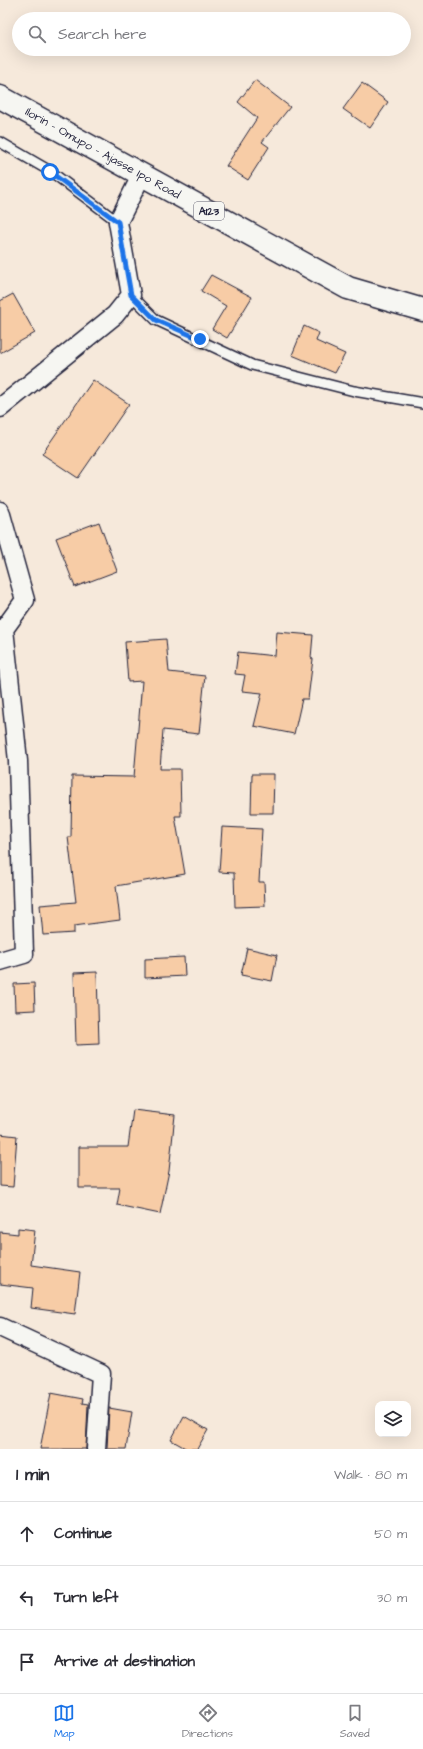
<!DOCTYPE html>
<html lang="en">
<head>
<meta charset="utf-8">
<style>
	:root { --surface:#fff; --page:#f7f7f7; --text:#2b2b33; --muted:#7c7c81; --line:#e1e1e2; --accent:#1a73e8 }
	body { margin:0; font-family:"Architects Daughter",sans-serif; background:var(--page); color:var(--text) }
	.controls { position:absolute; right:12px; bottom:12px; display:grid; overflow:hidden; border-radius:8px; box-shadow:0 4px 16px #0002 }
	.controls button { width:36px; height:36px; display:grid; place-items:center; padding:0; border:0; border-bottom:1px solid var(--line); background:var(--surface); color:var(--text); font:20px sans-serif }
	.stop { position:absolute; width:12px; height:12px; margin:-9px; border:3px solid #1a73e8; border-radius:50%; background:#fff }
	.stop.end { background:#1a73e8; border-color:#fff; box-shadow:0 1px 4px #0008 }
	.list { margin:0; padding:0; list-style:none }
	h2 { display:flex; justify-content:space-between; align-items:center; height:52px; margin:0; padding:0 16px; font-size:17px }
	h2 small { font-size:13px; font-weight:400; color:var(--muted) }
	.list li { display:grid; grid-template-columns:26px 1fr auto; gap:12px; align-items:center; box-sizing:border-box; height:64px; padding:0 16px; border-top:1px solid var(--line) }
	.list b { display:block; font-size:15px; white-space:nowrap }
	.list em { font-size:13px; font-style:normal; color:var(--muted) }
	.icon { flex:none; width:22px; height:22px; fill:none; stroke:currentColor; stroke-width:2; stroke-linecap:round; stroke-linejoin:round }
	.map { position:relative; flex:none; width:423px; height:1449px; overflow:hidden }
	.search { position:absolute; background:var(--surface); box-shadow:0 4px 16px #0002; left:12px; right:12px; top:12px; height:44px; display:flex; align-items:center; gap:10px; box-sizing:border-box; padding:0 14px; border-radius:22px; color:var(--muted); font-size:15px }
	.sheet { height:244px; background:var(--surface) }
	nav { display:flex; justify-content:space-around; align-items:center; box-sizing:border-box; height:56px; border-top:1px solid var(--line); background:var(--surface); font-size:11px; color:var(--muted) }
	nav a { display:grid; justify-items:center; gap:2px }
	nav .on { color:var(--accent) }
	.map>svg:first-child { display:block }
	.building { fill:#f7cca6; stroke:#22223b }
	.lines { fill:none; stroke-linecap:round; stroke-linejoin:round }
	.service-casing { stroke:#22223b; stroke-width:12 }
	.minor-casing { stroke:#22223b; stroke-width:21 }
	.trunk-casing { stroke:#22223b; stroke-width:25 }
	.service { stroke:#f6f6f2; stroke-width:9 }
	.minor { stroke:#f6f6f2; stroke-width:18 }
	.trunk { stroke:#f6f6f2; stroke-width:22 }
	.route { stroke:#1a73e8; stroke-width:5 }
	.labels { text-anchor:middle; stroke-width:3; stroke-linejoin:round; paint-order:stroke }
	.shield { fill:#f6f6f2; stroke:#626272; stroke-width:1 }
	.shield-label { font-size:11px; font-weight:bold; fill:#22223b }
	.street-label { font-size:12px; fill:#22223b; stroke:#f6f6f2 }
</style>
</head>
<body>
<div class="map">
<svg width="423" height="1449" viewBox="0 0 423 1449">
	<rect width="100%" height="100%" fill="#f6e9db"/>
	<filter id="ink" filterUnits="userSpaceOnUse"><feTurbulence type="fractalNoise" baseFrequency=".025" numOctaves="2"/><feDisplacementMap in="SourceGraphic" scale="8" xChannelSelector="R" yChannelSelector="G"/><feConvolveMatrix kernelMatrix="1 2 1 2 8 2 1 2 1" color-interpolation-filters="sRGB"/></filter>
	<g filter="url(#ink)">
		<path class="building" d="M 255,80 L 290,107 L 262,142 L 269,147 L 248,180 L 226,166 L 257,118 L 238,102 Z
			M 362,83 L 388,102 L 370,128 L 343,109 Z
			M 211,275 L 252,297 L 227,338 L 212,329 L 226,306 L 201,291 Z
			M 13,294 L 35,333 L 0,353 L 0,301 Z
			M 304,326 L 319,333 L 316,341 L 345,354 L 335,373 L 292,355 Z
			M 93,380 L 129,404 L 78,478 L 42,454 Z
			M 99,522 L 117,571 L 75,587 L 56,538 Z
			M 277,632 L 313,635 L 311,658 L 313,659 L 308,699 L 302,699 L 294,734 L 254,726 L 262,693 L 242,691 L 245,675 L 235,674 L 238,652 L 275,656 Z
			M 166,639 L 169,672 L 205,676 L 199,734 L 163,730 L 160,769 L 180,769 L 181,816 L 175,816 L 185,874 L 116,886 L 120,920 L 74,926 L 74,933 L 43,935 L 40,905 L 76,902 L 68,837 L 71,837 L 72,776 L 134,777 L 142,681 L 128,682 L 125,642 Z
			M 252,774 L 274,774 L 273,813 L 251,813 Z
			M 222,827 L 262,829 L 259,882 L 264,882 L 265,906 L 235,907 L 234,873 L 219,872 Z
			M 247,948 L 277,955 L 272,981 L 241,975 Z
			M 184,957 L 185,976 L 145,978 L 145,959 Z
			M 97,972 L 99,1044 L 76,1045 L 74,973 Z
			M 34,983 L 35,1010 L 15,1011 L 14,984 Z
			M 133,1110 L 175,1115 L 169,1171 L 160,1214 L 117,1205 L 120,1188 L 79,1188 L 79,1147 L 128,1147 Z
			M 0,1134 L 17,1136 L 13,1187 L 0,1186 Z
			M 18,1228 L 35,1230 L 31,1265 L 80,1272 L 75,1314 L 31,1308 L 33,1288 L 0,1284 L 0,1232 L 18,1234 Z
			M 51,1393 L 83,1399 L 82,1403 L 88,1404 L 86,1449 L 40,1449 Z
			M 109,1408 L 132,1412 L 126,1449 L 107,1449 Z
			M 184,1416 L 208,1430 L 197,1449 L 187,1449 L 171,1440 Z"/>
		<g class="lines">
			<g class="service-casing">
				<path id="service" d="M 0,142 L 50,171 L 118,222
					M 131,295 L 156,320 L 252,365 L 354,391 L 423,403"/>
			</g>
			<g class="minor-casing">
				<path id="minor" d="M 0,408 L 115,315 L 131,295 L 118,222 L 142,174
					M 0,511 L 25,600 L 4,629 L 18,761 L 24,954 L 0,961
					M 0,1327 L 101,1374 L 96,1449"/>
			</g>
			<g class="trunk-casing">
				<path id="trunk" d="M 0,97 L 348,288 L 423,310"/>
			</g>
			<use href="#service" class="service"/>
			<use href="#minor" class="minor"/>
			<use href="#trunk" class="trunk"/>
		</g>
	</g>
	<g class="lines" filter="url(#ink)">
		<path class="route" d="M 50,172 L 118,222 L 131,295 L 156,320 L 200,339"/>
	</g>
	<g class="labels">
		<rect class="shield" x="194" y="202" width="30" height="18" rx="3"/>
		<g class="shield-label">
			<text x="209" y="215">A123</text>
		</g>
		<g class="street-label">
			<text transform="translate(103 153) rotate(29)" y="4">Ilorin - Omupo - Ajasse Ipo Road</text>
		</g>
	</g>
</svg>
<div class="controls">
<button><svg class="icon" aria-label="layers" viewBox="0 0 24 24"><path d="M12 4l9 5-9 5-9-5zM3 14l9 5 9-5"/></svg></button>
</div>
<div class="stop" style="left:50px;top:172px"></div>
<div class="stop end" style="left:200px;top:339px"></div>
<div class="search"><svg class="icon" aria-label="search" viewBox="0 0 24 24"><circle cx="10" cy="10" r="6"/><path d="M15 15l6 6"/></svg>Search here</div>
</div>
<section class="sheet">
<h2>1 min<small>Walk · 80 m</small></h2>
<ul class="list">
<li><svg class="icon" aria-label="ahead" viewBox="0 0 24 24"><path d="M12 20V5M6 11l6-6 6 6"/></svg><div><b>Continue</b></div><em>50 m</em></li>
<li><svg class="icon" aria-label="left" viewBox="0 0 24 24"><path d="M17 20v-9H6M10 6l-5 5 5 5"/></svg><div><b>Turn left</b></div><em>30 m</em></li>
<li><svg class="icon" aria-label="arrive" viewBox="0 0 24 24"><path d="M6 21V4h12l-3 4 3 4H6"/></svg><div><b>Arrive at destination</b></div></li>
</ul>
</section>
<nav>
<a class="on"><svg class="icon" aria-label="map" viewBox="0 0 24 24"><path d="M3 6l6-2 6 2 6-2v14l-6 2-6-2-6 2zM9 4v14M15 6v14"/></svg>Map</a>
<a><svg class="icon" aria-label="directions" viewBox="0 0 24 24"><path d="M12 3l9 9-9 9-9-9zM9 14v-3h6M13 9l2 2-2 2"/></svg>Directions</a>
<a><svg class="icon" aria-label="saved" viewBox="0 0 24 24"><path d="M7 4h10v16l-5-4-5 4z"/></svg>Saved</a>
</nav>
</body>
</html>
